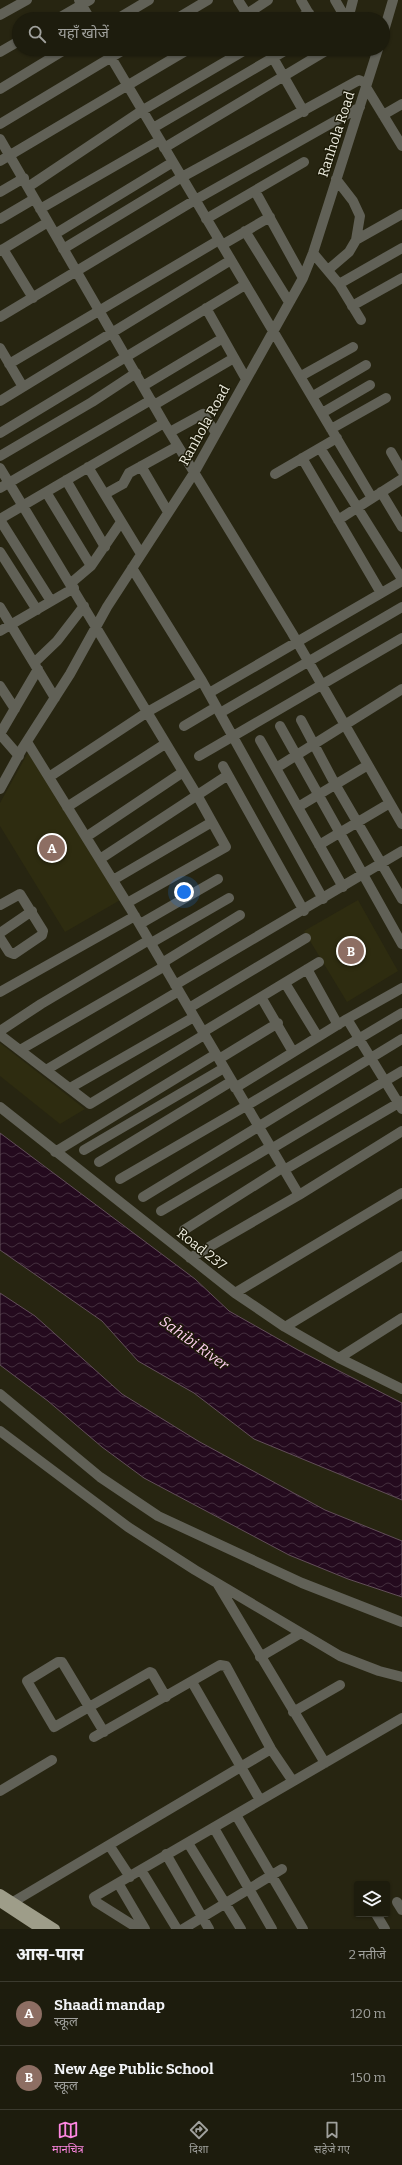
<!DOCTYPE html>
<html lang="hi">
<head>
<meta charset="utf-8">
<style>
	:root { --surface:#1d1c0d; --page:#2a291b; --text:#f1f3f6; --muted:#a0a19d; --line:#3b3a2e; --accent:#fe86e1 }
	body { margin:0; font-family:Bitter,"Noto Sans Devanagari",serif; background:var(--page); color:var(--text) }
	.controls { position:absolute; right:12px; bottom:12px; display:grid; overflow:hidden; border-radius:4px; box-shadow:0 1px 3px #0004 }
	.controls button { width:36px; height:36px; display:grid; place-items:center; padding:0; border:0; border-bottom:1px solid var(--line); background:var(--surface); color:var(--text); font:20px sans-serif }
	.you { position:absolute; left:184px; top:892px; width:14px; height:14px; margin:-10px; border:3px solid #fff; border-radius:50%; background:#1a73e8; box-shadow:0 0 0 6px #1a73e833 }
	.badge { display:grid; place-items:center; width:26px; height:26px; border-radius:50%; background:var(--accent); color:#fff; font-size:13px; font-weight:700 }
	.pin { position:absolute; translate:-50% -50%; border:2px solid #fff; box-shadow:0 1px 4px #0006 }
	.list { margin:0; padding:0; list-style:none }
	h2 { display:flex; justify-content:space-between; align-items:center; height:52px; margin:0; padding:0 16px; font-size:17px }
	h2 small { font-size:13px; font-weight:400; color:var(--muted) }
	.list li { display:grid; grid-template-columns:26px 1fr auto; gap:12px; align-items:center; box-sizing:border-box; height:64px; padding:0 16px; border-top:1px solid var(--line) }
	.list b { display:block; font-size:15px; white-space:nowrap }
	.list p { margin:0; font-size:13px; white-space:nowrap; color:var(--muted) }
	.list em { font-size:13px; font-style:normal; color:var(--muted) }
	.icon { flex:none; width:22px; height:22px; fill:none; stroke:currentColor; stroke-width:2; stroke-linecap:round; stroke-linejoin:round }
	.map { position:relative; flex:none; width:402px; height:1929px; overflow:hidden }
	.search { position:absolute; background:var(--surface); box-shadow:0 1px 3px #0004; left:12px; right:12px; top:12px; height:44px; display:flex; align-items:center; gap:10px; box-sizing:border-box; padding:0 14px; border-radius:22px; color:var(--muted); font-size:15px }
	.sheet { height:180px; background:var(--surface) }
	nav { display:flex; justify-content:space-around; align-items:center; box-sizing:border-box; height:56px; border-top:1px solid var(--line); background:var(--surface); font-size:11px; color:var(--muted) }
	nav a { display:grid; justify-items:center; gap:2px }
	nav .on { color:var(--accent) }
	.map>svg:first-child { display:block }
	.built { fill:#2e2c10 }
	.water { fill:url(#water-waves); stroke:#614e58 }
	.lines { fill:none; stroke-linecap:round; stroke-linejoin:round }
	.minor { stroke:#616157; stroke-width:10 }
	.major { stroke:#9e9d89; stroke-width:10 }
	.labels { text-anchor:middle; stroke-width:3; stroke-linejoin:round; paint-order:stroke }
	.street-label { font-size:14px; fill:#eeede0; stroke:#1d1b08 }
	.water-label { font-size:15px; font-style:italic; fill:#ffcff1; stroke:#1d1b08 }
</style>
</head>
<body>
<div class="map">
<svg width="402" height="1929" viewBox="0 0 402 1929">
	<defs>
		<pattern id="water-waves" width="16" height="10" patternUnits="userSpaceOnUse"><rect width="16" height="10" fill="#240a1e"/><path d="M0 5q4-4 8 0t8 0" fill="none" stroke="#442e3e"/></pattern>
	</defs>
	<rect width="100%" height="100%" fill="#272511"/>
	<path class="built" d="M 30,749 L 122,899 L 65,932 L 0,826 L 0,803 Z
		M 358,900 L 398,971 L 347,1002 L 304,931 Z
		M 0,1043 L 85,1109 L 60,1124 L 0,1076 Z"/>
	<path class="water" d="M 0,1133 L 195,1279 L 229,1311 L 298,1350 L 402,1403 L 402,1500 L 254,1439 L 194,1393 L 138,1361 L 102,1321 L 0,1250 Z
		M 0,1293 L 35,1316 L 122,1394 L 198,1441 L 325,1510 L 402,1541 L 402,1597 L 348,1579 L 289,1555 L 144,1478 L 102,1447 L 48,1401 L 0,1365 Z"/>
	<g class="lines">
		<path class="minor" d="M 79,0 L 90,19
			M 238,0 L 250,19
			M 301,0 L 312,19
			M 335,0 L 346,19
			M 0,15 L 27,0
			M 57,19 L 90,0
			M 117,19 L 149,0
			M 176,19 L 208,0
			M 239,19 L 268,0
			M 298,19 L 309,13
			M 348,19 L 353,0
			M 383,34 L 393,0
			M 106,49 L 372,498
			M 268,49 L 304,112
			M 0,52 L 19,41
			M 366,87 L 402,146
			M 0,89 L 66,49
			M 383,115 L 402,104
			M 0,124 L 125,49
			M 153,128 L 288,49
			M 0,139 L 164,423 L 292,633 L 402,824
			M 164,148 L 329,49
			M 0,161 L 189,49
			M 28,187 L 143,110 L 247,49
			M 255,191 L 303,278
			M 0,192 L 24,178
			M 40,209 L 160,140
			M 0,219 L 34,199
			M 206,219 L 304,162
			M 245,231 L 289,302
			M 55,234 L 173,162
			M 356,240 L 402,214
			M 222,245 L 270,217
			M 3,249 L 33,298
			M 63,249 L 182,177 L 359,80 L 366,83
			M 0,251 L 48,222
			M 313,253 L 339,284 L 361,320
			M 328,270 L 349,252 L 356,240 L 360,216 L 353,201 L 336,179
			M 339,284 L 402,248
			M 352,306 L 402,278
			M 206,308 L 246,379
			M 0,317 L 195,200 L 360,107
			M 0,348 L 23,387
			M 9,364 L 219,240
			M 301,376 L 353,347
			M 143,386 L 223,338
			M 313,396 L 366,365
			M 0,401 L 231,260
			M 154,405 L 234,358
			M 322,413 L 370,385
			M 331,429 L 386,398
			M 170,432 L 203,414 L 216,433
			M 0,433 L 245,285
			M 320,448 L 402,579
			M 391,452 L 402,471
			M 0,456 L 92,402 L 136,373
			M 302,458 L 381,593
			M 141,466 L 168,512
			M 88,467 L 141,554
			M 0,468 L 197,795 L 226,847 L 127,903
			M 275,474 L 337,438
			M 66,480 L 105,547
			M 0,488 L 151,400
			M 46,492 L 91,566
			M 381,492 L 402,527
			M 105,494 L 123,484 L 129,473 L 178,446
			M 0,519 L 164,423
			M 0,520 L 51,601
			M 338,520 L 402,479
			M 0,552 L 37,610
			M 132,568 L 202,681 L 323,899
			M 71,583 L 91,566 L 121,522
			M 0,607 L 55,698
			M 0,631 L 74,588
			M 34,663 L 57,641 L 84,606
			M 0,686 L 15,709
			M 209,693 L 402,581
			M 220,713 L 402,607
			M 301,720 L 335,784 L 402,899
			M 184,726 L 216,707
			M 280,726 L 402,944
			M 260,740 L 343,887
			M 27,742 L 130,908 L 299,1195 L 190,1258
			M 19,756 L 0,734 L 38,669
			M 199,756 L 402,638
			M 223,766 L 304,911
			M 276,768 L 402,689
			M 49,777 L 149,711 L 202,681
			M 0,789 L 22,749 L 70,674 L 107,607 L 194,473 L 303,278 L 313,253 L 378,49
			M 67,807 L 165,744
			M 298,807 L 368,765
			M 86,837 L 183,772
			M 319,845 L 390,803
			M 100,859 L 228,775
			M 113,880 L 212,822
			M 0,905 L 20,894 L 43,931 L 42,935 L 14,954 L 9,952 L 0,938
			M 140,924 L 218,879
			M 0,933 L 32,911
			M 151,943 L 229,898
			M 162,963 L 240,915
			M 307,969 L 338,1025
			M 285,983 L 318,1037
			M 175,985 L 402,851
			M 0,992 L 135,916
			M 261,997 L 293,1052
			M 189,1008 L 306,938
			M 347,1019 L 402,1109
			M 0,1031 L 41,1004 L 149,940
			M 203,1032 L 319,962
			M 0,1035 L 90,1104 L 204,1035
			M 20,1050 L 165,966
			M 219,1059 L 278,1023
			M 46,1070 L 179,991
			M 70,1088 L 194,1017
			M 235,1088 L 347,1019 L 402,988
			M 0,1107 L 235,1293 L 285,1327 L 339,1358 L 402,1389
			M 271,1149 L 402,1071
			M 84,1150 L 224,1068
			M 55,1152 L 216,1054
			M 99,1162 L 232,1081
			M 284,1170 L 402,1101
			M 120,1179 L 246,1106 L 402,1013
			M 299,1195 L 402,1131
			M 143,1197 L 402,1039
			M 161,1211 L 270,1147
			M 184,1230 L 282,1168
			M 235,1293 L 402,1193
			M 285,1327 L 402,1256
			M 339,1358 L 402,1318
			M 0,1394 L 100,1477 L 158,1516 L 302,1583 L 402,1622
			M 0,1431 L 128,1527 L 195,1570 L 340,1656 L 379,1671 L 402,1677
			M 217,1583 L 325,1763
			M 260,1657 L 301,1633
			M 192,1682 L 260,1800
			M 293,1712 L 340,1685
			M 104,1732 C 90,1709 76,1685 62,1662 L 58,1662 L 27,1681 L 54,1727 L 56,1726 L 150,1672 L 152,1673 L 166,1697
			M 94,1737 L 220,1665 L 226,1666 L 271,1749 L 292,1780
			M 0,1791 L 52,1760
			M 236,1815 L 303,1929
			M 214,1828 L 272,1929
			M 188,1843 L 241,1929
			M 109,1845 L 271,1749
			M 166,1854 L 209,1929
			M 141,1870 L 177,1929
			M 118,1883 L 145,1929
			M 13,1902 L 109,1845 L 130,1877
			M 397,1902 L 402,1910
			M 376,1914 L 385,1929
			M 139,1929 L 96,1902 L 94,1897 L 402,1718
			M 183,1929 L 282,1869"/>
		<path class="major" d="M 0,1894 L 55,1929
			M 0,1902 L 41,1929"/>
	</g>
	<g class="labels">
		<g class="street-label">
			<text transform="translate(336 134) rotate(-72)" y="5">Ranhola Road</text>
			<text transform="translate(204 425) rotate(-61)" y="5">Ranhola Road</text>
			<text transform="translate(202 1249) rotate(38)" y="5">Road 237</text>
		</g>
		<g class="water-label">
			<text transform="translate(194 1343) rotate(36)" y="5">Sahibi River</text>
		</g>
	</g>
</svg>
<div class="controls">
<button><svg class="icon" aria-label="layers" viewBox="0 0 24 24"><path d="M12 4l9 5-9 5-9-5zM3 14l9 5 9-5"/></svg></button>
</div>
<div class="you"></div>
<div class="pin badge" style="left:52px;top:848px;background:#8d6e63">A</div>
<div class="pin badge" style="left:351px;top:951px;background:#8d6e63">B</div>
<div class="search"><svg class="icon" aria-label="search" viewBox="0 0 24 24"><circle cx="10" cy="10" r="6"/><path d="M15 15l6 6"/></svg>यहाँ खोजें</div>
</div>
<section class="sheet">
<h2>आस-पास<small>2 नतीजे</small></h2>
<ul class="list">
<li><span class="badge" style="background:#8d6e63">A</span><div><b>Shaadi mandap</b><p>स्कूल</p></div><em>120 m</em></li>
<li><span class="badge" style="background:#8d6e63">B</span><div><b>New Age Public School</b><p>स्कूल</p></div><em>150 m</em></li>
</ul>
</section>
<nav>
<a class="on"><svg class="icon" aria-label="map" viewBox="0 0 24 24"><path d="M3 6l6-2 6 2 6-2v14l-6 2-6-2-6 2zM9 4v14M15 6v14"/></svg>मानचित्र</a>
<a><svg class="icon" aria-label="directions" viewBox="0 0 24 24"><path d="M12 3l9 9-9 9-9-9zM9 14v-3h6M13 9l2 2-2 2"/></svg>दिशा</a>
<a><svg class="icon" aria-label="saved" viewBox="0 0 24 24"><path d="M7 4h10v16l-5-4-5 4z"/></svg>सहेजे गए</a>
</nav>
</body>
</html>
